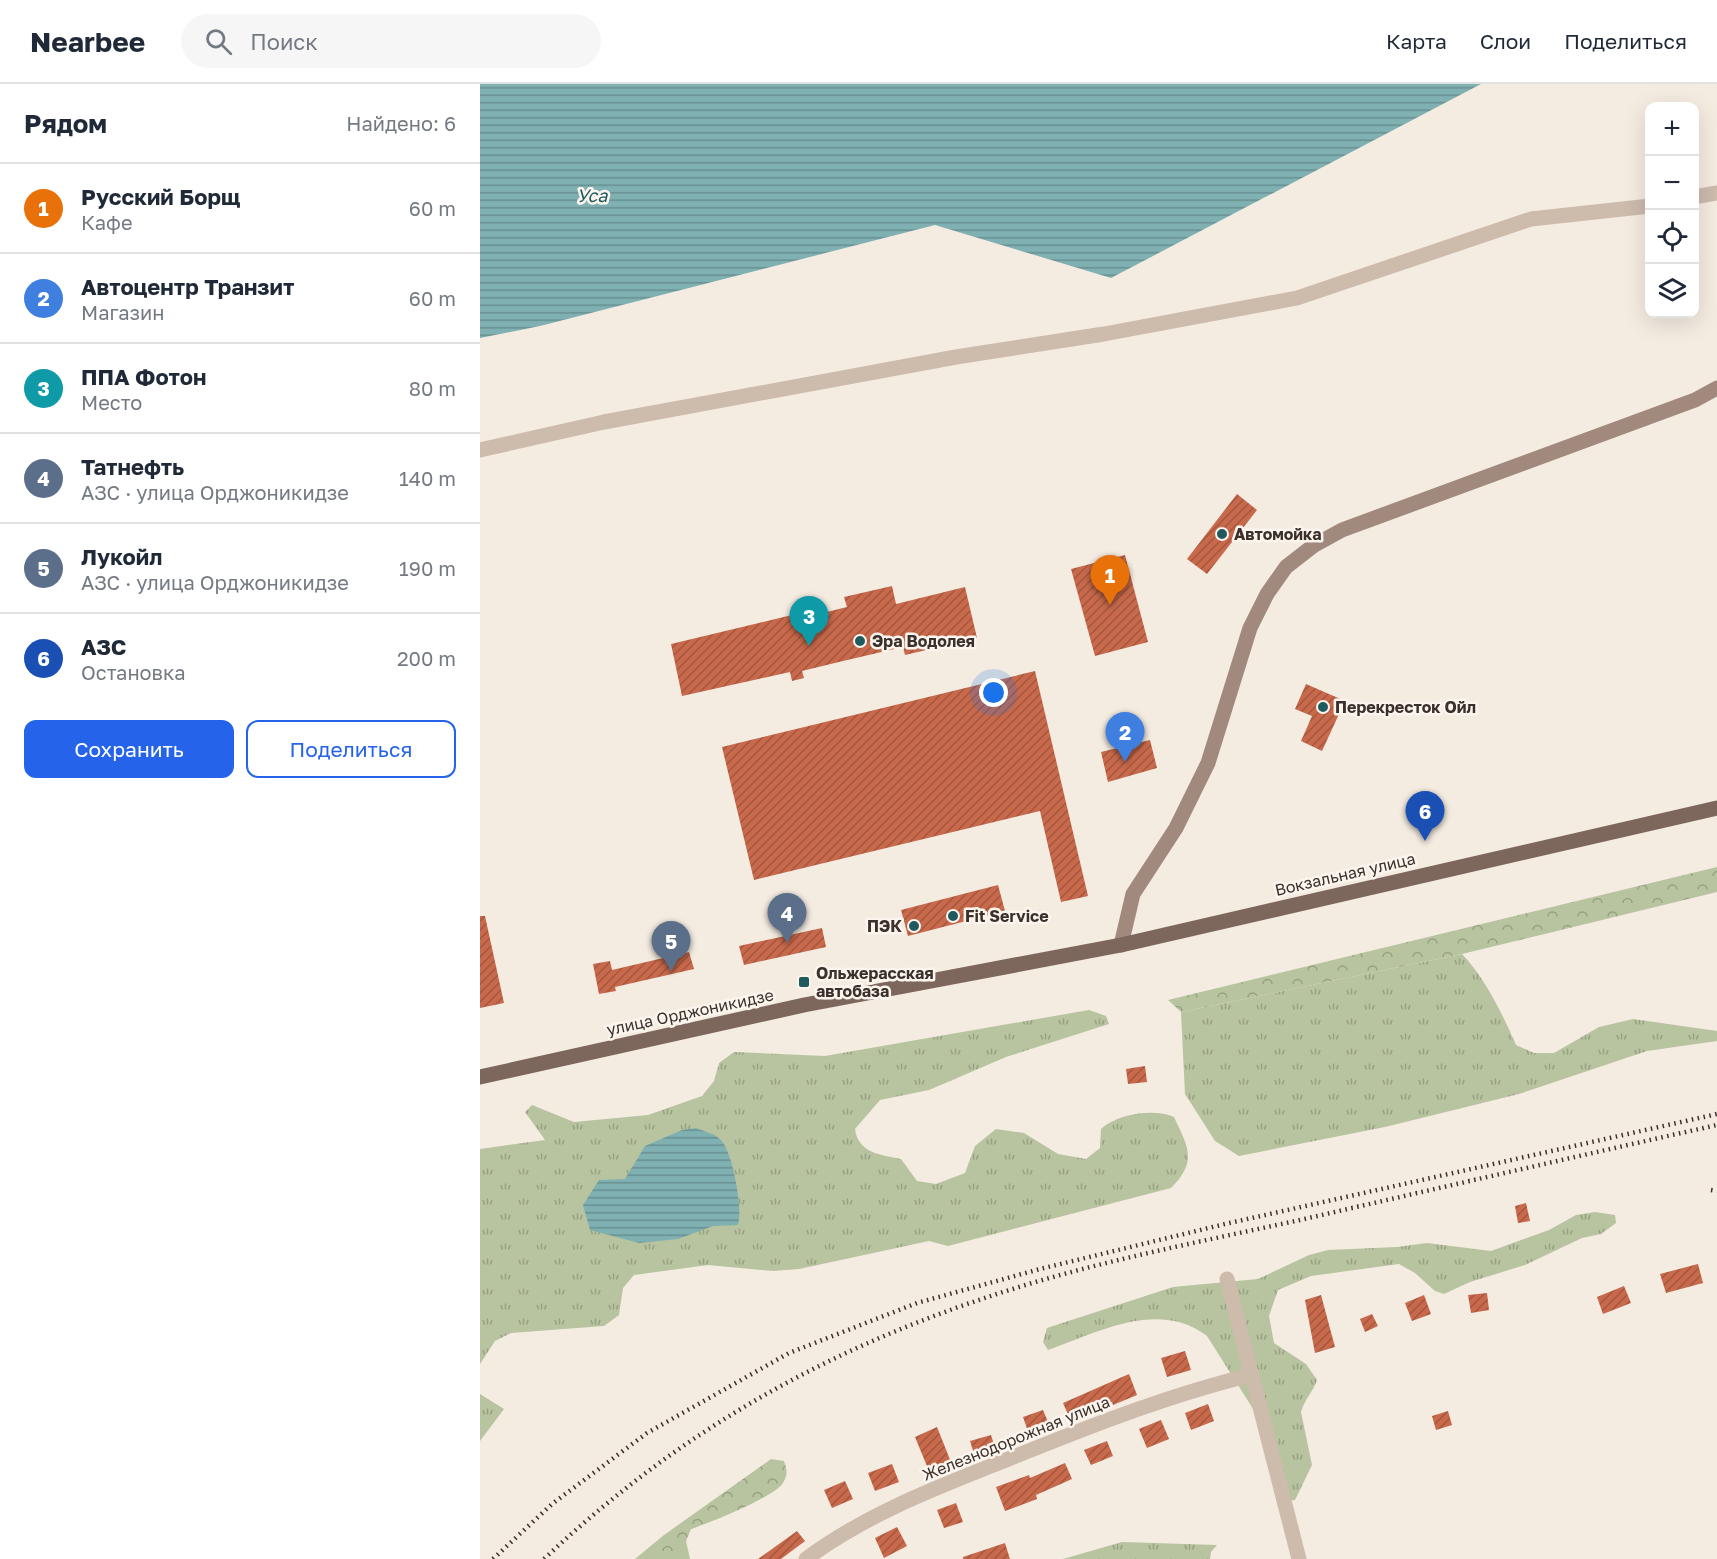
<!DOCTYPE html>
<html lang="ru">
<head>
<meta charset="utf-8">
<style>
	:root { --surface:#fff; --page:#f6f6f7; --text:#1f2937; --muted:#747a83; --line:#e0e1e3; --accent:#2563eb }
	body { margin:0; font-family:"Golos Text",sans-serif; background:var(--page); color:var(--text) }
	.controls { position:absolute; right:18px; top:18px; display:grid; overflow:hidden; border-radius:12px; box-shadow:0 6px 24px #0002 }
	.controls button { width:54px; height:54px; display:grid; place-items:center; padding:0; border:0; border-bottom:2px solid var(--line); background:var(--surface); color:var(--text); font:30px sans-serif }
	.you { position:absolute; left:514px; top:609px; width:21px; height:21px; margin:-15px; border:4px solid #fff; border-radius:50%; background:#1a73e8; box-shadow:0 0 0 9px #1a73e833 }
	.badge { display:grid; place-items:center; width:39px; height:39px; border-radius:50%; background:var(--accent); color:#fff; font-size:20px; font-weight:700 }
	.pin { position:absolute; translate:-50% -50px; filter:drop-shadow(0 2px 3px #0008) }
	.pin::after { content:''; position:absolute; top:32px; width:21px; height:18px; background:inherit; clip-path:polygon(0 0,100% 0,50% 100%) }
	.list { margin:0; padding:0; list-style:none }
	h2 { display:flex; justify-content:space-between; align-items:center; height:78px; margin:0; padding:0 24px; font-size:26px }
	h2 small { font-size:20px; font-weight:400; color:var(--muted) }
	.list li { display:grid; grid-template-columns:39px 1fr auto; gap:18px; align-items:center; box-sizing:border-box; height:90px; padding:0 24px; border-top:2px solid var(--line) }
	.list b { display:block; font-size:22px; white-space:nowrap }
	.list p { margin:0; font-size:20px; white-space:nowrap; color:var(--muted) }
	.list em { font-size:20px; font-style:normal; color:var(--muted) }
	.actions { display:flex; gap:12px; padding:18px 24px }
	.actions a { flex:1; padding:14px 0; border:2px solid var(--accent); border-radius:12px; text-align:center; font-size:21px; color:var(--accent) }
	.actions .main { background:var(--accent); color:#fff }
	.icon { flex:none; width:33px; height:33px; fill:none; stroke:currentColor; stroke-width:2; stroke-linecap:round; stroke-linejoin:round }
	.map { position:relative; flex:none; width:1237px; height:1475px; overflow:hidden }
	header { display:flex; align-items:center; gap:36px; box-sizing:border-box; height:84px; padding:0 30px; background:var(--surface); border-bottom:2px solid var(--line) }
	header strong { font-size:28px }
	nav { display:flex; gap:33px; margin-inline-start:auto; font-size:21px }
	.search { width:420px; height:54px; background:var(--page); display:flex; align-items:center; gap:15px; box-sizing:border-box; padding:0 21px; border-radius:33px; color:var(--muted); font-size:22px }
	main { display:flex }
	aside { flex:1; background:var(--surface) }
	.map>svg:first-child { display:block }
	.grass { fill:url(#grass-tufts) }
	.forest { fill:url(#forest-crowns) }
	.water { fill:url(#water-rules) }
	.building { fill:url(#building-hatch) }
	.lines { fill:none; stroke-linecap:round; stroke-linejoin:round }
	.street { stroke:#cdbbac; stroke-width:15 }
	.secondary { stroke:#a18a7d; stroke-width:15 }
	.primary { stroke:#7d675c; stroke-width:15 }
	.rail { stroke:#3b302b; stroke-width:4.5; stroke-dasharray:1.5 4.5; stroke-linecap:butt }
	.poi-dot { fill:#1f5a5e; stroke:#fbf5ee; stroke-width:2 }
	.labels { text-anchor:middle; stroke-width:5; stroke-linejoin:round; paint-order:stroke }
	.poi-label { font-size:16px; font-weight:bold; fill:#3b302b; stroke:#fbf5ee; text-anchor:start }
	.street-label { font-size:16px; fill:#3b302b; stroke:#fbf5ee }
	.water-label { font-size:18px; font-style:italic; fill:#1f5a5e; stroke:#fbf5ee }
</style>
</head>
<body>
<header>
<strong>Nearbee</strong>
<div class="search"><svg class="icon" aria-label="search" viewBox="0 0 24 24"><circle cx="10" cy="10" r="6"/><path d="M15 15l6 6"/></svg>Поиск</div>
<nav><a>Карта</a><a>Слои</a><a>Поделиться</a></nav>
</header>
<main>
<aside>
<h2>Рядом<small>Найдено: 6</small></h2>
<ul class="list">
<li><span class="badge" style="background:#e8710a">1</span><div><b>Русский Борщ</b><p>Кафе</p></div><em>60 m</em></li>
<li><span class="badge" style="background:#3f7fe0">2</span><div><b>Автоцентр Транзит</b><p>Магазин</p></div><em>60 m</em></li>
<li><span class="badge" style="background:#0f9aa8">3</span><div><b>ППА Фотон</b><p>Место</p></div><em>80 m</em></li>
<li><span class="badge" style="background:#5c6f8a">4</span><div><b>Татнефть</b><p>АЗС · улица Орджоникидзе</p></div><em>140 m</em></li>
<li><span class="badge" style="background:#5c6f8a">5</span><div><b>Лукойл</b><p>АЗС · улица Орджоникидзе</p></div><em>190 m</em></li>
<li><span class="badge" style="background:#1a4fb4">6</span><div><b>АЗС</b><p>Остановка</p></div><em>200 m</em></li>
</ul>
<div class="actions"><a class="main">Сохранить</a><a>Поделиться</a></div>
</aside>
<div class="map">
<svg width="1237" height="1475" viewBox="0 0 1237 1475">
	<defs>
		<pattern id="grass-tufts" width="24" height="20" patternUnits="userSpaceOnUse" patternTransform="scale(1.5)"><rect width="24" height="20" fill="#b8c4a0"/><path d="M3 7l-1-3M5 7V3M7 7l1-3M15 17l-1-3M17 17v-4M19 17l1-3" fill="none" stroke="#97a083"/></pattern>
		<pattern id="forest-crowns" width="20" height="18" patternUnits="userSpaceOnUse" patternTransform="scale(1.5)"><rect width="20" height="18" fill="#b8c4a0"/><path d="M2 6a3 3 0 1 1 6 0M12 15a3 3 0 1 1 6 0" fill="none" stroke="#97a083"/></pattern>
		<pattern id="water-rules" width="6" height="5" patternUnits="userSpaceOnUse" patternTransform="scale(1.5)"><rect width="6" height="5" fill="#7fb0b2"/><path d="M0 2.5h6" fill="none" stroke="#699091"/></pattern>
		<pattern id="building-hatch" width="6" height="6" patternUnits="userSpaceOnUse" patternTransform="scale(1.5)"><rect width="6" height="6" fill="#c8694b"/><path d="M-1 1l2-2M0 6l6-6M5 7l2-2" fill="none" stroke="#a4573f"/></pattern>
	</defs>
	<rect width="100%" height="100%" fill="#f4ebe1"/>
	<path class="grass" d="M 982,870 C 1005,894 1023,931 1036,961 L 1054,969 L 1074,969 L 1119,943 L 1153,935 L 1237,947 L 1237,957 L 1167,967 L 1039,1010 L 905,1043 L 759,1072 L 735,1057 L 705,1010 L 701,928 Z
		M 609,926 L 626,932 L 629,940 L 526,973 L 449,1006 L 400,1016 L 375,1045 C 378,1069 401,1071 421,1075 L 437,1097 L 456,1100 L 485,1089 L 495,1062 L 516,1045 L 544,1049 L 578,1070 L 606,1075 L 620,1064 L 621,1045 C 637,1030 674,1024 694,1033 C 708,1063 718,1077 691,1104 L 468,1162 L 449,1157 L 319,1185 L 293,1187 L 228,1181 L 154,1191 L 143,1204 L 139,1231 L 124,1242 L 31,1249 L 15,1257 L 0,1280 L 0,1065 L 65,1056 L 45,1028 L 52,1021 L 94,1038 L 168,1031 L 222,1012 L 234,997 L 239,979 L 254,968 L 345,972 Z
		M 1115,1128 L 1135,1131 L 1136,1139 L 1121,1150 L 1102,1154 L 1045,1181 L 990,1198 L 964,1210 L 955,1207 L 935,1189 L 919,1180 L 831,1192 L 798,1206 L 789,1232 L 794,1259 L 826,1280 L 837,1296 C 833,1308 824,1316 821,1328 L 832,1381 L 815,1416 L 806,1417 L 775,1328 L 727,1252 C 679,1215 618,1248 568,1266 L 563,1258 L 567,1244 L 693,1203 L 778,1195 L 829,1171 L 848,1166 L 917,1163 L 947,1159 L 1011,1167 L 1069,1146 L 1096,1131 Z
		M 0,1310 L 24,1325 L 0,1357 Z
		M 642,1458 L 737,1461 L 731,1468 L 730,1475 L 583,1475 Z"/>
	<path class="forest" d="M 1237,783 L 1237,808 L 982,870 L 701,928 L 688,916 Z
		M 291,1375 L 304,1377 C 307,1385 308,1391 303,1399 C 296,1412 227,1440 211,1445 L 206,1457 L 210,1475 L 155,1475 L 184,1451 Z"/>
	<path class="water" d="M 0,0 L 1001,0 L 631,194 L 455,141 L 60,242 L 0,254 Z
		M 216,1044 C 223,1047 236,1050 241,1056 C 253,1069 263,1125 258,1141 L 233,1142 L 198,1155 L 159,1159 L 110,1146 L 103,1121 L 119,1096 L 145,1095 L 165,1062 L 202,1046 Z"/>
	<path class="building" d="M 757,410 L 777,426 L 727,490 L 707,475 Z
		M 645,471 L 668,558 L 615,572 L 591,485 Z
		M 412,502 L 416,520 L 485,503 L 497,554 L 425,571 L 423,563 L 363,577 L 322,587 L 324,594 L 312,597 L 310,588 L 202,612 L 191,560 L 312,531 L 314,536 L 367,523 L 364,513 Z
		M 555,587 L 608,812 L 581,818 L 560,727 L 274,796 L 242,663 Z
		M 826,600 L 865,617 L 842,667 L 821,657 L 832,632 L 815,625 Z
		M 670,656 L 677,684 L 628,698 L 621,668 Z
		M 518,801 L 525,827 L 428,852 L 421,826 Z
		M 0,832 L 5,832 L 24,919 L 0,924 Z
		M 342,844 L 346,863 L 264,881 L 259,862 Z
		M 209,868 L 214,885 L 135,903 L 136,907 L 119,910 L 113,880 L 130,877 L 132,886 Z
		M 665,982 L 667,998 L 648,1000 L 646,985 Z
		M 1046,1119 L 1050,1137 L 1038,1139 L 1035,1122 Z
		M 1218,1180 L 1223,1199 L 1186,1209 L 1180,1190 Z
		M 1144,1202 L 1151,1219 L 1123,1230 L 1117,1213 Z
		M 1007,1209 L 1009,1226 L 991,1229 L 988,1211 Z
		M 841,1211 L 855,1263 L 835,1269 L 825,1216 Z
		M 944,1211 L 951,1230 L 932,1237 L 925,1219 Z
		M 892,1230 L 898,1242 L 885,1248 L 880,1235 Z
		M 705,1267 L 711,1286 L 687,1293 L 681,1274 Z
		M 649,1290 L 657,1311 L 633,1321 L 632,1318 L 590,1335 L 583,1319 Z
		M 728,1320 L 734,1337 L 711,1346 L 705,1329 Z
		M 563,1326 L 571,1345 L 550,1353 L 543,1333 Z
		M 968,1327 L 972,1341 L 956,1346 L 952,1332 Z
		M 681,1336 L 689,1355 L 667,1364 L 659,1345 Z
		M 457,1343 L 473,1383 L 451,1392 L 435,1353 Z
		M 511,1351 L 516,1367 L 495,1373 L 490,1357 Z
		M 627,1357 L 633,1372 L 611,1381 L 604,1366 Z
		M 585,1379 L 592,1395 L 556,1411 L 557,1415 L 525,1427 L 516,1403 L 549,1391 L 550,1394 Z
		M 412,1380 L 419,1398 L 395,1407 L 388,1389 Z
		M 365,1397 L 373,1415 L 352,1424 L 344,1406 Z
		M 476,1419 L 483,1438 L 464,1444 L 457,1426 Z
		M 417,1443 L 427,1462 L 404,1474 L 395,1454 Z
		M 317,1447 L 325,1457 L 301,1475 L 278,1475 Z
		M 525,1459 L 530,1475 L 483,1475 L 483,1473 Z"/>
	<g class="lines">
		<path class="street" d="M 1214,113 L 1237,109
			M 0,366 L 124,338 L 476,273 L 624,250 L 817,214 L 1051,135 L 1170,122
			M 747,1195 L 819,1475
			M 326,1475 C 385,1431 453,1405 521,1378 C 603,1345 685,1312 771,1291"/>
		<path class="secondary" d="M 641,861 L 653,810 L 696,744 L 728,679 L 770,544 L 787,510 L 806,483 L 833,462 L 862,446 L 1215,316 L 1237,304"/>
		<path class="primary" d="M 0,993 L 324,921 L 641,861 L 1237,724"/>
		<path class="rail" d="M 1231,1106 L 1237,1107
			M 13,1475 L 72,1420 L 167,1349 L 309,1269 L 437,1219 L 560,1185 L 745,1140 L 1237,1030
			M 64,1475 C 209,1338 368,1253 559,1197 C 645,1172 733,1155 820,1136 C 959,1104 1098,1072 1237,1041"/>
	</g>
	<g class="poi-dot">
		<circle cx="742" cy="450" r="6"/>
		<circle cx="380" cy="557" r="6"/>
		<circle cx="843" cy="623" r="6"/>
		<circle cx="473" cy="832" r="6"/>
		<circle cx="434" cy="842" r="6"/>
		<rect x="318" y="892" width="12" height="12" rx="3"/>
	</g>
	<g class="labels">
		<g class="poi-label">
			<text x="754" y="456">Автомойка</text>
			<text x="392" y="563">Эра Водолея</text>
			<text x="855" y="629">Перекресток Ойл</text>
			<text x="485" y="838">Fit Service</text>
			<text x="422" y="848" text-anchor="end">ПЭК</text>
			<text x="336" y="895">Ольжерасская<tspan x="336" dy="18">автобаза</tspan></text>
		</g>
		<g class="street-label">
			<text transform="translate(865 790) rotate(-13)" y="6">Вокзальная улица</text>
			<text transform="translate(210 928) rotate(-12)" y="6">улица Орджоникидзе</text>
			<text transform="translate(536 1354) rotate(-22)" y="6">Железнодорожная улица</text>
		</g>
		<g class="water-label">
			<text x="112" y="118">Уса</text>
		</g>
	</g>
</svg>
<div class="controls">
<button>+</button>
<button>−</button>
<button><svg class="icon" aria-label="locate" viewBox="0 0 24 24"><circle cx="12" cy="12" r="6"/><path d="M12 2v4M12 18v4M2 12h4M18 12h4"/></svg></button>
<button><svg class="icon" aria-label="layers" viewBox="0 0 24 24"><path d="M12 4l9 5-9 5-9-5zM3 14l9 5 9-5"/></svg></button>
</div>
<div class="you"></div>
<div class="pin badge" style="left:630px;top:521px;background:#e8710a">1</div>
<div class="pin badge" style="left:645px;top:678px;background:#3f7fe0">2</div>
<div class="pin badge" style="left:329px;top:562px;background:#0f9aa8">3</div>
<div class="pin badge" style="left:307px;top:859px;background:#5c6f8a">4</div>
<div class="pin badge" style="left:191px;top:887px;background:#5c6f8a">5</div>
<div class="pin badge" style="left:945px;top:757px;background:#1a4fb4">6</div>
</div>
</main>
</body>
</html>
